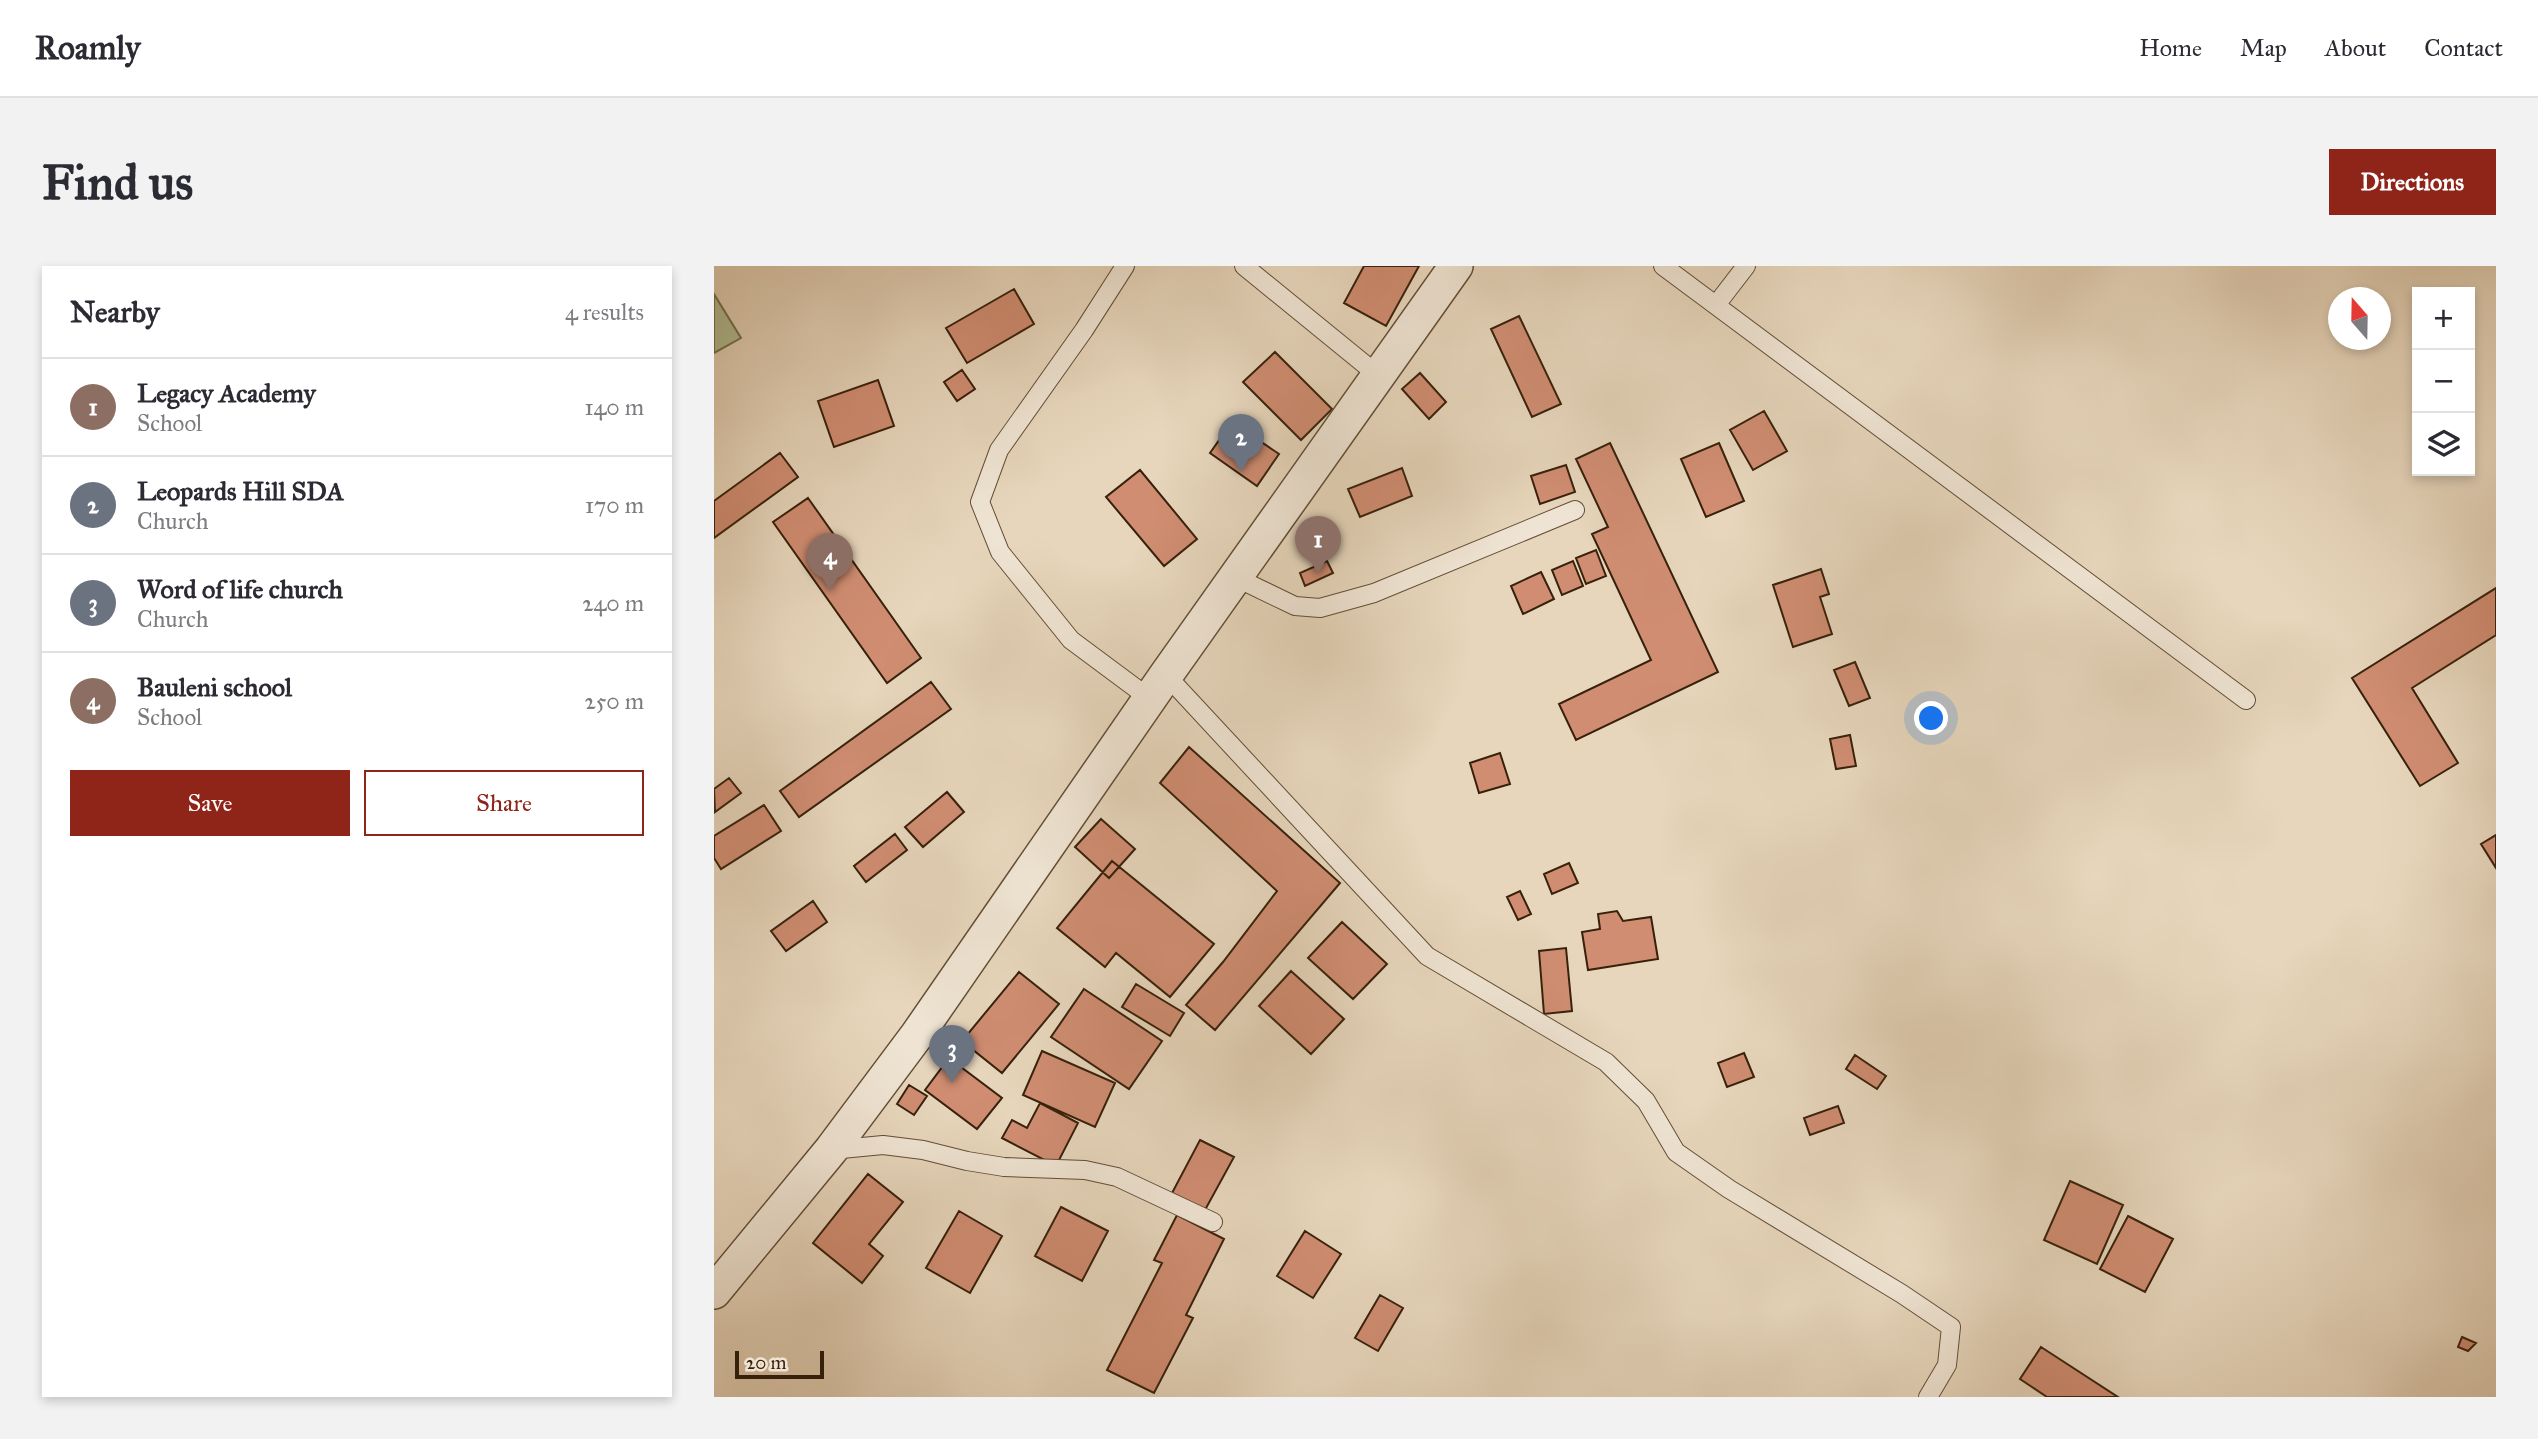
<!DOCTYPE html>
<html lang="en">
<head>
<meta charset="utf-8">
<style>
	:root { --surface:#fff; --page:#f2f2f3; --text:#2b2b33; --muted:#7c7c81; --line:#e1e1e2; --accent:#8f2418 }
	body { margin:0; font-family:"IM FELL Great Primer",serif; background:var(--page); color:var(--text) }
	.controls { position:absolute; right:21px; top:21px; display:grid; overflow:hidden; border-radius:0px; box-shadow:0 4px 10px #0003 }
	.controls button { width:63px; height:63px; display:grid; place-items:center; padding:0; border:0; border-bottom:2px solid var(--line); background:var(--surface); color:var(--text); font:35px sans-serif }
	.compass { position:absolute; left:1614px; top:21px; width:63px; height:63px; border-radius:50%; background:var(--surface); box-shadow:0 4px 10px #0003; rotate:340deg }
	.scale { position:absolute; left:21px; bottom:18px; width:89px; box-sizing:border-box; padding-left:7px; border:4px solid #37210b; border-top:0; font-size:19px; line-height:24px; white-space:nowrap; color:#37210b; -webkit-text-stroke:5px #efe4d3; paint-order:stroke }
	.you { position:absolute; left:1218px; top:453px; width:24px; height:24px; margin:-18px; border:5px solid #fff; border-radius:50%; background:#1a73e8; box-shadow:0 0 0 10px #1a73e833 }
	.badge { display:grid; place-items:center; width:46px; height:46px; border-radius:50%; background:var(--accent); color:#fff; font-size:23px; font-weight:700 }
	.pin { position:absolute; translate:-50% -58px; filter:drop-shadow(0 2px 4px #0008) }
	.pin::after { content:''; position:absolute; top:37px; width:24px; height:21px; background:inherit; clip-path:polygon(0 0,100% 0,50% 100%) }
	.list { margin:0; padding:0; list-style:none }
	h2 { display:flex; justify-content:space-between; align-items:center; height:91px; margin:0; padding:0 28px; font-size:30px }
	h2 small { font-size:23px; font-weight:400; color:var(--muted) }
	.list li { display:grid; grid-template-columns:46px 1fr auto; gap:21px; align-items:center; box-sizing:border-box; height:98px; padding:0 28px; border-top:2px solid var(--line) }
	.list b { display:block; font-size:26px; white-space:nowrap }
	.list p { margin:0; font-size:23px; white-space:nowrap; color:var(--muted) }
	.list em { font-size:23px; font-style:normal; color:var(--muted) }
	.actions { display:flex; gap:14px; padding:21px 28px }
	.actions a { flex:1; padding:16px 0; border:2px solid var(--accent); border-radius:0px; text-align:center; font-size:24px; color:var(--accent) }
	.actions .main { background:var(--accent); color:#fff }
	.icon { flex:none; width:38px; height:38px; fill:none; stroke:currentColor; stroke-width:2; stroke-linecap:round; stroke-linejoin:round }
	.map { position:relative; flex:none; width:1782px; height:1131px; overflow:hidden; border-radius:0px }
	header { display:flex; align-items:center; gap:42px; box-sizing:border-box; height:98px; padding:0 35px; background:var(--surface); border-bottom:2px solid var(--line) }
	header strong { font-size:33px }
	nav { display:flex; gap:38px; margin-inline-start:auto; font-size:24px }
	.intro { display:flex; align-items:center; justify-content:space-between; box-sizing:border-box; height:168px; padding:0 42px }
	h1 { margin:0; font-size:49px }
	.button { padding:18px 32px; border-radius:0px; background:var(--accent); color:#fff; font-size:24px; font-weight:700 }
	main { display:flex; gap:42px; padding:0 42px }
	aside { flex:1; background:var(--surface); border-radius:0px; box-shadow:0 4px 10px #0003 }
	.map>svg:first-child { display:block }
	.green { fill:#b1be94; stroke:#747050; stroke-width:2 }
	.building { fill:#d08d72; stroke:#37210b; stroke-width:2 }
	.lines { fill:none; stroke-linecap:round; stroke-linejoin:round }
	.service-casing { stroke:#634e37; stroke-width:20 }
	.minor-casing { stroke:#634e37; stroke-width:36 }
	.service { stroke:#efe4d3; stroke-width:18 }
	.minor { stroke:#efe4d3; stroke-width:33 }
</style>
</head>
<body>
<header>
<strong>Roamly</strong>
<nav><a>Home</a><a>Map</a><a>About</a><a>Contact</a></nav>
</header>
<div class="intro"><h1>Find us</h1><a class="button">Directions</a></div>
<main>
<aside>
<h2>Nearby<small>4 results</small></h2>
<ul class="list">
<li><span class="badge" style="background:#8d6e63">1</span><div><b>Legacy Academy</b><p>School</p></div><em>140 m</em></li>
<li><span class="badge" style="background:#6b7280">2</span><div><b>Leopards Hill SDA</b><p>Church</p></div><em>170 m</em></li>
<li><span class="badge" style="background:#6b7280">3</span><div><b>Word of life church</b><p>Church</p></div><em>240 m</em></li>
<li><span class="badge" style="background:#8d6e63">4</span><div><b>Bauleni school</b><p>School</p></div><em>250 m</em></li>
</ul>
<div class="actions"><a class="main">Save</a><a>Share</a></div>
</aside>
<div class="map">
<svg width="1782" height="1131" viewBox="0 0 1782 1131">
	<rect width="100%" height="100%" fill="#e7d6bc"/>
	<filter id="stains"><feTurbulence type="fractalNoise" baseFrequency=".00286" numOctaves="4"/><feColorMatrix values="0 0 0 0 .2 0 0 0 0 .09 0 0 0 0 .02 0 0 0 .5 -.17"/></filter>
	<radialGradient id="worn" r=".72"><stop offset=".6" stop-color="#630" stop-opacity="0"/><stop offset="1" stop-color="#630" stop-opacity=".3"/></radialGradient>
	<path class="green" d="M 0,28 L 27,72 L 0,87 Z"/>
	<path class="building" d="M 650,0 L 705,0 L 672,60 L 630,37 Z
		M 300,23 L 320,58 L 253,97 L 232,62 Z
		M 805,50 L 847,138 L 818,151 L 777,63 Z
		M 561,86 L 618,143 L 587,174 L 529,116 Z
		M 248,104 L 261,123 L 243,135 L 230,116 Z
		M 706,107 L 732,136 L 715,153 L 688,123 Z
		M 164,114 L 180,160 L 120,181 L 104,135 Z
		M 1050,145 L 1073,185 L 1039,204 L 1016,164 Z
		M 518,156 L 565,188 L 543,220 L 496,187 Z
		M 896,177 L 1004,406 L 862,474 L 845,438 L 937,394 L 878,268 L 894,261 L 862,193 Z
		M 1005,177 L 1030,235 L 992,251 L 967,193 Z
		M 66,187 L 84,211 L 0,272 L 0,235 Z
		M 852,199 L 861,226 L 826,238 L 817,210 Z
		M 688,202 L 698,230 L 646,251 L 634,223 Z
		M 426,204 L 483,273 L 450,300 L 392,231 Z
		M 94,232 L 207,392 L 173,417 L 59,256 Z
		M 882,284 L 892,310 L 872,318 L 862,292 Z
		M 613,295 L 619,307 L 591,320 L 586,307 Z
		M 859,295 L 869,320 L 848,329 L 838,304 Z
		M 1107,303 L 1115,328 L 1106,331 L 1118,368 L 1079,381 L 1059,319 Z
		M 827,306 L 840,333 L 809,348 L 797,320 Z
		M 1782,322 L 1782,369 L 1698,422 L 1744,497 L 1706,520 L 1638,412 Z
		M 1141,396 L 1156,432 L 1135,440 L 1120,404 Z
		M 217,416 L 237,443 L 85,551 L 66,525 Z
		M 1136,469 L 1142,500 L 1122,503 L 1116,473 Z
		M 475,481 L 626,617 L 501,764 L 472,739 L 509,696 L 563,625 L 446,517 Z
		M 786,487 L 796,518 L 765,527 L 756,497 Z
		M 15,512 L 27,527 L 1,546 L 0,523 Z
		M 233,526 L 250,546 L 209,581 L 191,561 Z
		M 50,539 L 67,565 L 7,603 L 0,592 L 0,570 Z
		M 387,553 L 421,583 L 395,612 L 361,581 Z
		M 181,568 L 193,584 L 152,616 L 140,600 Z
		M 1782,569 L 1782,602 L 1767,578 Z
		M 398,595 L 500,678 L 456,731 L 402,687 L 391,701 L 343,662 Z
		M 855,597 L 864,617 L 838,628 L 830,608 Z
		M 806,625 L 817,648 L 804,654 L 793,631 Z
		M 99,635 L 113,656 L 72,685 L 57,665 Z
		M 903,645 L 909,655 L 937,651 L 944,693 L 874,704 L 868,666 L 886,663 L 884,648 Z
		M 628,656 L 673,698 L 639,733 L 594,692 Z
		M 852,682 L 858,745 L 830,748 L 825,685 Z
		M 577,705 L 630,753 L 597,788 L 545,740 Z
		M 305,706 L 345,738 L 288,807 L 248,775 Z
		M 422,718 L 470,747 L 456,770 L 408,741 Z
		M 370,723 L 448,775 L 415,823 L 337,771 Z
		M 328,785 L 401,817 L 381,861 L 309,829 Z
		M 1030,787 L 1040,811 L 1013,821 L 1004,797 Z
		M 1141,789 L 1172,810 L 1163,823 L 1132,803 Z
		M 235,792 L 288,832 L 263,863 L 211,824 Z
		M 195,819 L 213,830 L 200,849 L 183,838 Z
		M 326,837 L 364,857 L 342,900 L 288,872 L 298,854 L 313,862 Z
		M 1124,840 L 1130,857 L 1096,869 L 1090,852 Z
		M 486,874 L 520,891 L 491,944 L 458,927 Z
		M 154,908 L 189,936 L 155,978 L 169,990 L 148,1017 L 99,977 Z
		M 1356,915 L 1409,939 L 1383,998 L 1330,974 Z
		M 347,941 L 394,965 L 368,1015 L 321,990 Z
		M 245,945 L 288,970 L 256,1027 L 212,1002 Z
		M 463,949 L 510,973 L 472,1049 L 479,1052 L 440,1127 L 393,1104 L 448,997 L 440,994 Z
		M 1414,950 L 1459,973 L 1431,1026 L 1386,1003 Z
		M 591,965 L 627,988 L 599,1032 L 563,1010 Z
		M 666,1029 L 689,1042 L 664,1085 L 641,1072 Z
		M 1748,1071 L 1762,1077 L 1754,1085 L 1744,1081 Z
		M 1327,1081 L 1404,1131 L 1333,1131 L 1306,1113 Z"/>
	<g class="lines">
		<g class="service-casing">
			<path id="service" d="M 411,0 L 370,64 L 285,184 L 266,236 L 286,286 L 357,374 L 435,432
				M 530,0 L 665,110
				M 949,0 L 1532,434
				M 1002,39 L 1032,0
				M 523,312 L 581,340 L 606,342 L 660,327 L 861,244
				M 452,409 L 713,690 L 892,796 L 932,835 L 962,886 L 1015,923 L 1188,1028 L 1237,1061 L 1233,1099 L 1214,1131
				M 117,884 L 169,879 L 209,884 L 253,895 L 290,901 L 371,904 L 403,911 L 499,956"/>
		</g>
		<g class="minor-casing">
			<path id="minor" d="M 0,1026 L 117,884 L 203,769 L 452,409 L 742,0"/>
		</g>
		<use href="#service" class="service"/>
		<use href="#minor" class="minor"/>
	</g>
	<rect width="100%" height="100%" filter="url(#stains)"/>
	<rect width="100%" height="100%" fill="url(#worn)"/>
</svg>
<div class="controls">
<button>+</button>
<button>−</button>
<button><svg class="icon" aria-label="layers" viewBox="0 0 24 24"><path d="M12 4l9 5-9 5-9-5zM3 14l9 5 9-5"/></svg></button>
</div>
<svg class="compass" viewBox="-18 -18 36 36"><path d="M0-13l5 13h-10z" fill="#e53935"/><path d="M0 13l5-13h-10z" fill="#7c7c81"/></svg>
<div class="scale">20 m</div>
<div class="you"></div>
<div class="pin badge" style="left:604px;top:308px;background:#8d6e63">1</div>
<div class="pin badge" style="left:527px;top:206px;background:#6b7280">2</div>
<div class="pin badge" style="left:238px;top:817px;background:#6b7280">3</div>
<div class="pin badge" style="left:116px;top:325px;background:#8d6e63">4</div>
</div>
</main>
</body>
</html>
